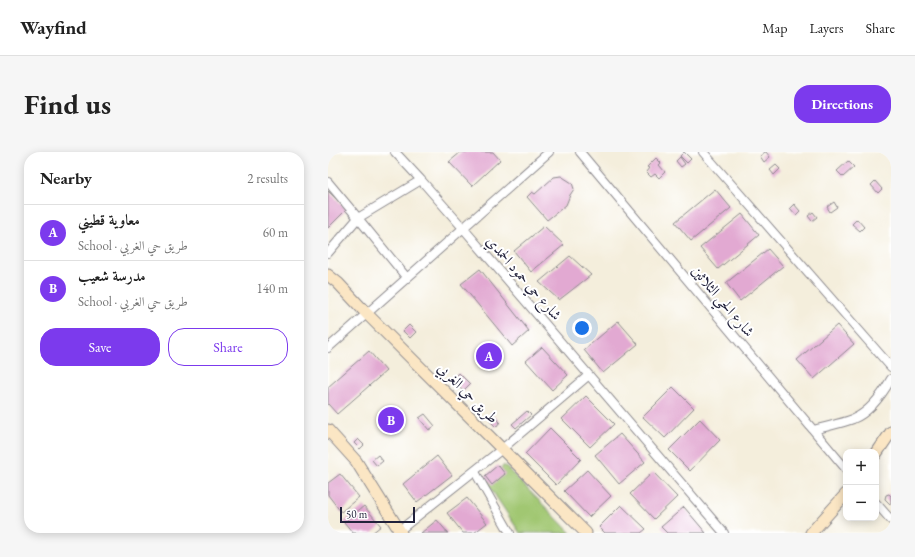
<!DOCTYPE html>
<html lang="en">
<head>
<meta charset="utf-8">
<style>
	:root { --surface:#fff; --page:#f6f6f6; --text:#222; --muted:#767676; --line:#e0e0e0; --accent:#7c3aed }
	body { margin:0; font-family:"EB Garamond",Amiri,serif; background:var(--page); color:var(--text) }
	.controls { position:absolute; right:12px; bottom:12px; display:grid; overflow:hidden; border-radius:8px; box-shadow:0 2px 10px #0003 }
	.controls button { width:36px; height:36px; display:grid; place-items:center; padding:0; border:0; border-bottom:1px solid var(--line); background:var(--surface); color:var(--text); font:20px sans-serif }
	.scale { position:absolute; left:12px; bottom:10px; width:75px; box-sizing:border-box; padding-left:4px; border:2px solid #22223b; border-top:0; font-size:11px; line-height:14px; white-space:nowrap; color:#22223b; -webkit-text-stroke:3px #fff; paint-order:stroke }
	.you { position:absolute; left:254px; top:176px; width:14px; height:14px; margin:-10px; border:3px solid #fff; border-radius:50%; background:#1a73e8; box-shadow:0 0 0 6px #1a73e833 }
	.badge { display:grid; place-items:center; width:26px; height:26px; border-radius:50%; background:var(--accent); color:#fff; font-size:13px; font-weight:700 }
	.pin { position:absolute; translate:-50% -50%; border:2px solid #fff; box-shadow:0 1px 4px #0006 }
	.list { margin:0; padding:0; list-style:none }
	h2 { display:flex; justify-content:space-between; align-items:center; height:52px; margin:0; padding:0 16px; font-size:17px }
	h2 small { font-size:13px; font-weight:400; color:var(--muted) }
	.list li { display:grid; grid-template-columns:26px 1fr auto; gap:12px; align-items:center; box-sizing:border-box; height:56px; padding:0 16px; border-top:1px solid var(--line) }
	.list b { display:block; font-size:15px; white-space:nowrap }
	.list p { margin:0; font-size:13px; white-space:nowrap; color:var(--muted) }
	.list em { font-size:13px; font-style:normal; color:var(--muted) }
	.actions { display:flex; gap:8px; padding:12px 16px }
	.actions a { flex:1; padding:9px 0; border:1px solid var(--accent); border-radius:16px; text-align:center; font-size:14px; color:var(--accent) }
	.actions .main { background:var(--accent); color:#fff }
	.map { position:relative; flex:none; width:563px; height:381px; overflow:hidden; border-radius:16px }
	header { display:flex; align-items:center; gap:24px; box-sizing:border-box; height:56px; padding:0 20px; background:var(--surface); border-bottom:1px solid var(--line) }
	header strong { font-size:19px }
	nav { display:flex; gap:22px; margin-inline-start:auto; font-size:14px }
	.intro { display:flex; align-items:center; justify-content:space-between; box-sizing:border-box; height:96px; padding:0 24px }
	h1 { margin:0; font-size:28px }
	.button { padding:10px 18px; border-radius:16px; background:var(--accent); color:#fff; font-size:14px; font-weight:700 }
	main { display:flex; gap:24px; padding:0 24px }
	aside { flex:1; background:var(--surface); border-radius:16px; box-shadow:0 2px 10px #0003 }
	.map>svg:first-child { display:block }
	.green { fill:#a1c772; stroke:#627456 }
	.building { fill:#e2a9d2 }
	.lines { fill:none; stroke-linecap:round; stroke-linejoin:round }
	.street-casing { stroke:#8b888c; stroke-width:10 }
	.secondary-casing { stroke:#8b888c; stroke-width:13 }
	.street { stroke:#fff; stroke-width:8 }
	.secondary { stroke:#fbe6c4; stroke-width:11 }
	.labels { text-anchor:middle; stroke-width:4; stroke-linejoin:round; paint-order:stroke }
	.street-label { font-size:15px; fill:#22223b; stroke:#fff }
</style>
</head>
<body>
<header>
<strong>Wayfind</strong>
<nav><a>Map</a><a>Layers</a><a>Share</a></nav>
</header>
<div class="intro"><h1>Find us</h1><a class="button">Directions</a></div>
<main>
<aside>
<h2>Nearby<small>2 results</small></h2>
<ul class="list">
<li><span class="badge">A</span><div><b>معاوية قطيني</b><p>School · طريق حي الغربي</p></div><em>60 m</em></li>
<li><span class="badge">B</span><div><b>مدرسة شعيب</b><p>School · طريق حي الغربي</p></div><em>140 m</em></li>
</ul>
<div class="actions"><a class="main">Save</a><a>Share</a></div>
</aside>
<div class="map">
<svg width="563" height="381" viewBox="0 0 563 381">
	<rect width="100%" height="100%" fill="#fff"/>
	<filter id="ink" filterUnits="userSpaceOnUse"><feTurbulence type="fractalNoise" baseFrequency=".025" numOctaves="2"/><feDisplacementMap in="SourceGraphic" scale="8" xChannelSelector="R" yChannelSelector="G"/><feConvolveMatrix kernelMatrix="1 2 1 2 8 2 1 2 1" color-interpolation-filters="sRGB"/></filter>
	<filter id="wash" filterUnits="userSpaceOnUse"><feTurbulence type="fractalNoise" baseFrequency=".012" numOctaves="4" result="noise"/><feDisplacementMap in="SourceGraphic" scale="16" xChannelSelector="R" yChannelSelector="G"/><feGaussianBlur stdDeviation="0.9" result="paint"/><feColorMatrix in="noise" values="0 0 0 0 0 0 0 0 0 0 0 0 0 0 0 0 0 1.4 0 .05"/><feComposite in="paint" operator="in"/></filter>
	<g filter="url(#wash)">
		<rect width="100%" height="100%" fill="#f4eedc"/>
		<path class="green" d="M 176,313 L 243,381 L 192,381 L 159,331 Z"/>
		<g id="blocks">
			<path class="building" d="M 133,0 L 165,0 L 172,8 L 144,34 L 121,10 Z
				M 356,0 L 363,7 L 359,11 L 352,4 Z
				M 437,0 L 438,0 L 442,5 L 436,10 L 432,4 Z
				M 352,5 L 357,12 L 353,15 L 348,9 Z
				M 328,6 L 333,11 L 331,13 L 337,20 L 331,26 L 327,22 L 323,25 L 318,20 L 321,16 L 319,15 Z
				M 520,9 L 526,15 L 515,25 L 509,19 Z
				M 448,13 L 452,17 L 446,23 L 442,18 Z
				M 233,24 L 244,31 L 246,37 L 242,43 L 238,53 L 219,68 L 199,45 L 204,40 L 207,42 L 226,25 Z
				M 547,29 L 554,37 L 550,41 L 543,33 Z
				M 387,37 L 403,56 L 363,89 L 347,70 Z
				M 0,39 L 19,57 L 0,76 Z
				M 506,50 L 509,55 L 502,60 L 499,55 Z
				M 466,52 L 472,59 L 468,63 L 462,56 Z
				M 485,60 L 489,65 L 484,69 L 480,64 Z
				M 414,62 L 431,83 L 390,117 L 372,96 Z
				M 529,67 L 536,75 L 532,79 L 524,72 Z
				M 216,74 L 236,93 L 203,120 L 186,99 Z
				M 440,97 L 455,114 L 412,149 L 398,131 Z
				M 242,104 L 263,123 L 231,148 L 211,130 Z
				M 152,117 L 201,179 L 184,194 L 133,132 Z
				M 290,169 L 310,192 L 275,221 L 256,198 Z
				M 81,173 L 88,180 L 82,186 L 75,179 Z
				M 509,173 L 526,192 L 486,227 L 469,208 Z
				M 214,195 L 240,223 L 224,238 L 198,209 Z
				M 41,199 L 58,219 L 9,262 L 0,252 L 0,235 Z
				M 131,221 L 142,232 L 135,239 L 124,228 Z
				M 345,235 L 366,256 L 337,286 L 315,265 Z
				M 258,244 L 286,272 L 262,295 L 234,267 Z
				M 199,259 L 203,263 L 188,276 L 184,272 Z
				M 97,262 L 107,274 L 101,278 L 91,266 Z
				M 166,264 L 172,270 L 168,275 L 162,269 Z
				M 372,267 L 392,288 L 362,319 L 341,298 Z
				M 222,276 L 253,307 L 228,333 L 197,302 Z
				M 292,282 L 317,310 L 291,332 L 267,303 Z
				M 30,287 L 36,293 L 32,297 L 26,291 Z
				M 50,303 L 55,309 L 49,314 L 44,308 Z
				M 109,304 L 124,323 L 89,350 L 75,332 Z
				M 170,313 L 177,322 L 164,333 L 157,324 Z
				M 259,318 L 283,344 L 261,365 L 236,339 Z
				M 325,320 L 349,345 L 326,367 L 302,342 Z
				M 12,322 L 31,345 L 13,360 L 0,343 L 0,331 Z
				M 561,342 L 563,344 L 563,353 L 557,347 L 558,343 Z
				M 139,346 L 159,371 L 146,381 L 135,381 L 119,361 Z
				M 293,353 L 318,377 L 313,381 L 277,381 L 271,375 Z
				M 36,354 L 53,374 L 44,381 L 25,381 L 16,370 Z
				M 356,355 L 378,381 L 339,381 L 333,375 Z
				M 109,368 L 120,381 L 93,381 Z"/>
		</g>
	</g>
	<g filter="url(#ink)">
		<use href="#blocks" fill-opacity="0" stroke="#8b888c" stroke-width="1"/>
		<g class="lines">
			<g class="street-casing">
				<path id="street" d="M 67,0 L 93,28 L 135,76 L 396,381
					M 252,0 L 518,317
					M 375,0 L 563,215
					M 0,30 L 30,66 L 79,126
					M 0,101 L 30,66 L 93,28
					M 0,196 L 221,0
					M 486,278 C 499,274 512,272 525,267 C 542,260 554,243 563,227
					M 147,320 L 182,381
					M 548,351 L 563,368
					M 68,381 L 174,297 L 261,223"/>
			</g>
			<g class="secondary-casing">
				<path id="secondary" d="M 0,123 L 10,131 L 39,162 L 258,381
					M 0,278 L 28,309 L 73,381
					M 548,302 L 563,280
					M 483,381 L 518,342"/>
			</g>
			<use href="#street" class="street"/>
			<use href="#secondary" class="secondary"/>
		</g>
	</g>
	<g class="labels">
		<g class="street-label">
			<text transform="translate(196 126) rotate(49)" y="5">شارع حي حمود الحمدي</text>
			<text transform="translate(395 149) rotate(50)" y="5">شارع الحي الثلاثين</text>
			<text transform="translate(140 241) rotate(45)" y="5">طريق حي الغربي</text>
		</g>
	</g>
</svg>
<div class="controls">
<button>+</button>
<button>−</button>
</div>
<div class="scale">50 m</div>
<div class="you"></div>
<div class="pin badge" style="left:161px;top:204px">A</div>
<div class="pin badge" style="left:63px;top:268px">B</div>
</div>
</main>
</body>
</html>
